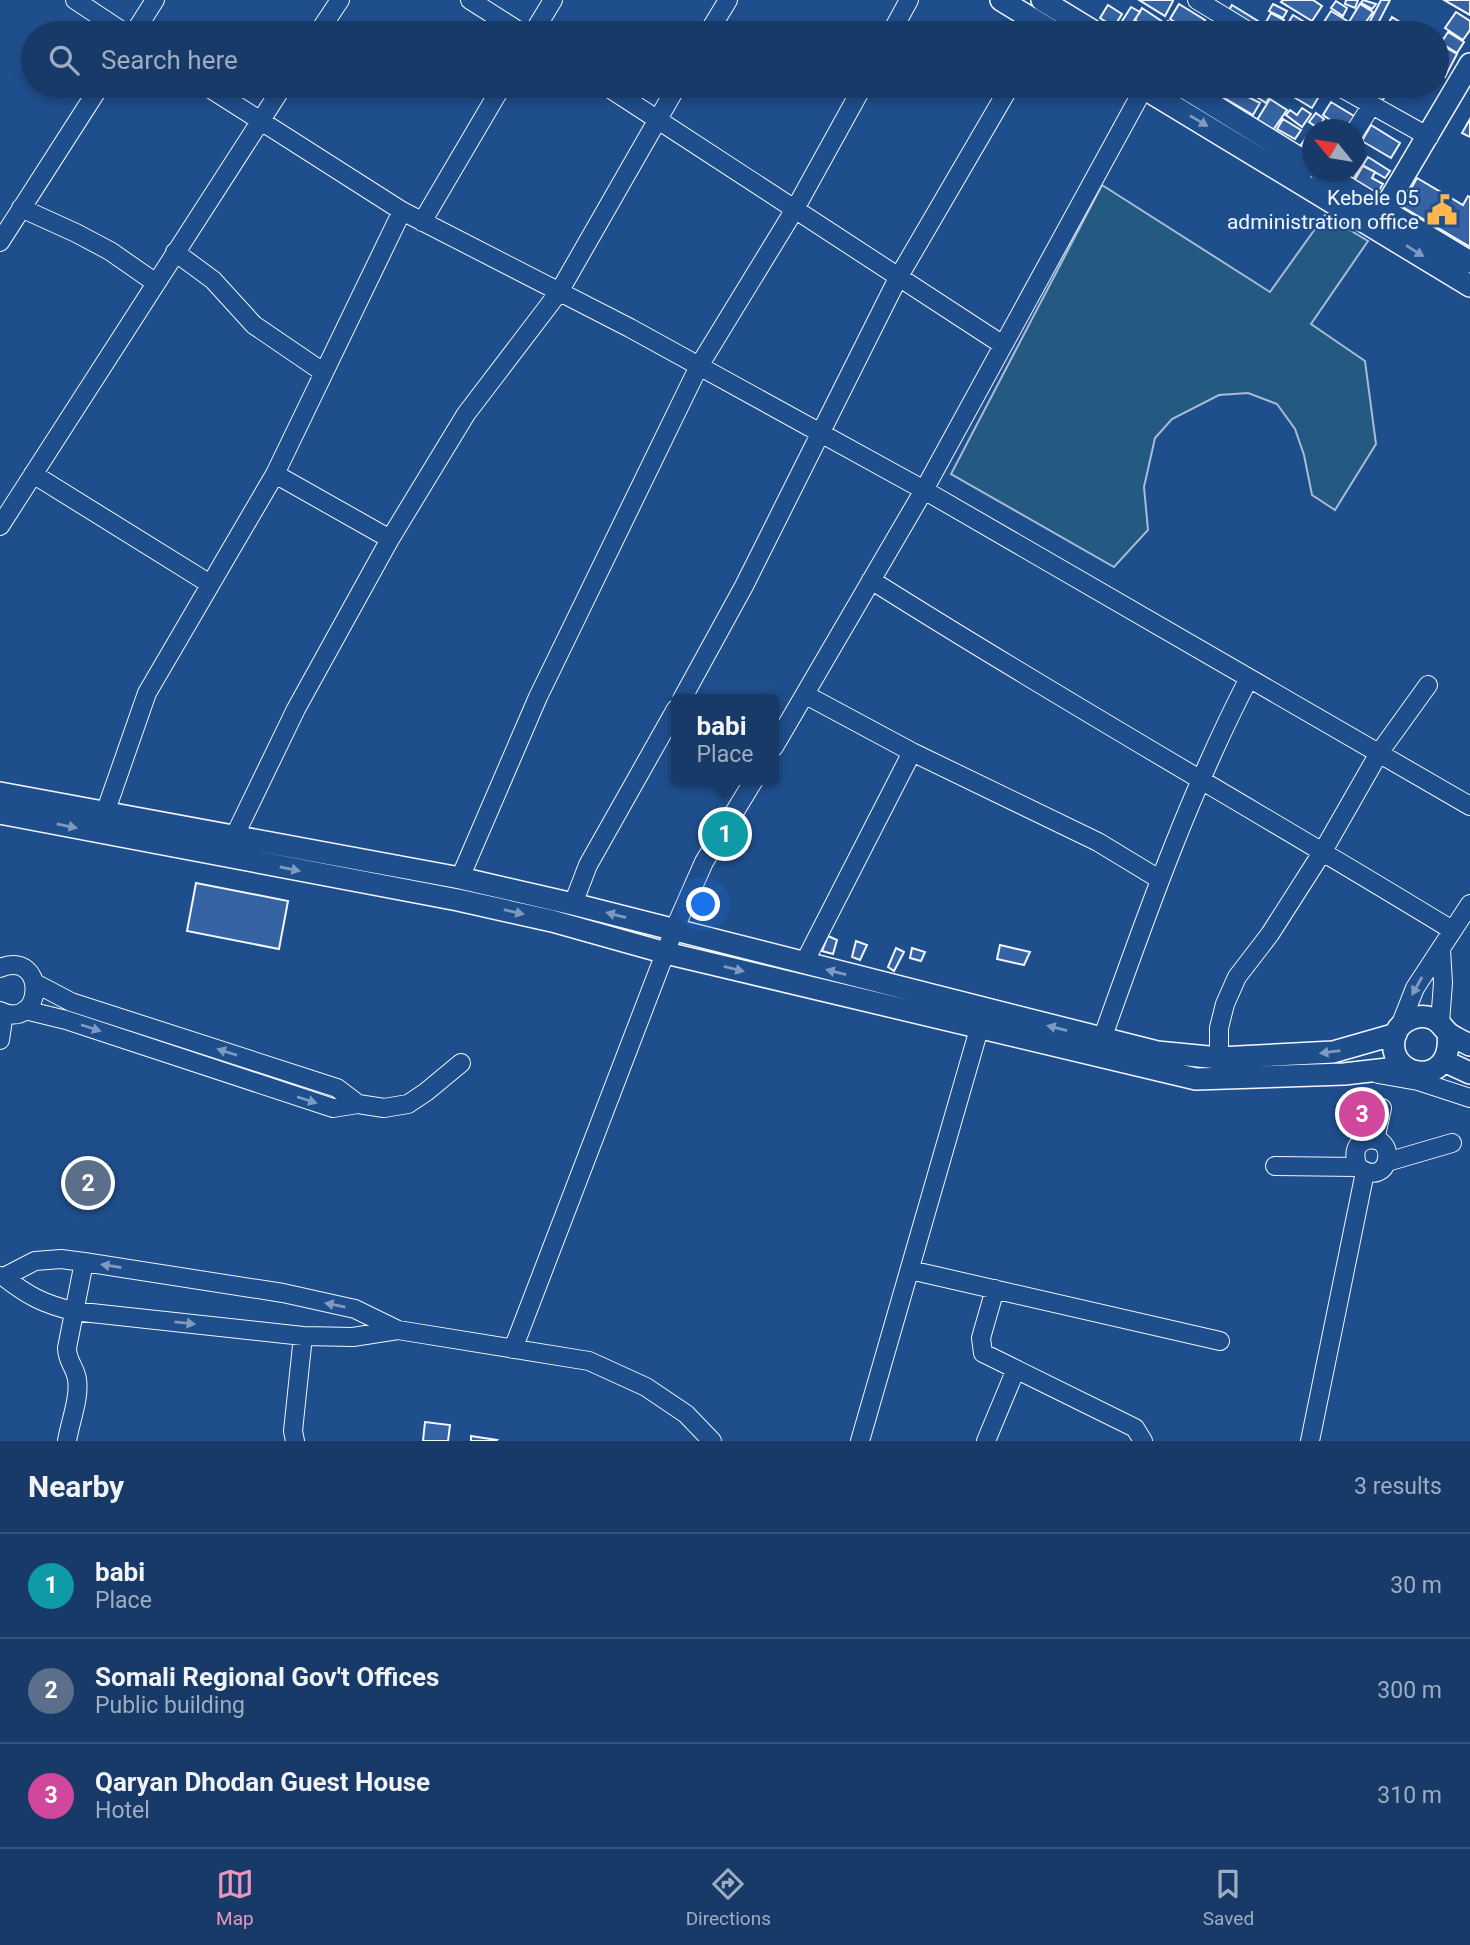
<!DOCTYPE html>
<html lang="en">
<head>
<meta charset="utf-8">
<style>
	:root { --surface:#173a69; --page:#244571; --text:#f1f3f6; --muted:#9eadc0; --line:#36547d; --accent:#e797bd }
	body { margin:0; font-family:Roboto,sans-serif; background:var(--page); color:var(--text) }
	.compass { position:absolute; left:1302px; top:119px; width:63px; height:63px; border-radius:50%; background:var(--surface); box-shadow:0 4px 10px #0003; rotate:300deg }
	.you { position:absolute; left:704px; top:905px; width:24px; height:24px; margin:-18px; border:5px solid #fff; border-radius:50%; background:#1a73e8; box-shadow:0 0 0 10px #1a73e833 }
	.badge { display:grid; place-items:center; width:46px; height:46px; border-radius:50%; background:var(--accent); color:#fff; font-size:23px; font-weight:700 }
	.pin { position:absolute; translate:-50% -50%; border:4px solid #fff; box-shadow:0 2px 7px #0006 }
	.popup { position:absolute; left:671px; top:694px; width:108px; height:91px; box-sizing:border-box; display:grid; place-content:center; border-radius:7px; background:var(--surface); filter:drop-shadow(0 2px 5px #0005); font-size:23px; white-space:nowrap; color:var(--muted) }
	.popup b { font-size:26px; color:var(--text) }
	.popup::after { content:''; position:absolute; left:50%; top:100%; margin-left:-14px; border:14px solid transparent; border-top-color:var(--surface) }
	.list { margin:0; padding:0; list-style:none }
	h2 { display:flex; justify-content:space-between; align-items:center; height:91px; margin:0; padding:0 28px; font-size:30px }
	h2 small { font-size:23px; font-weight:400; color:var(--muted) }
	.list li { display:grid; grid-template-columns:46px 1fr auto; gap:21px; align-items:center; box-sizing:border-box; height:105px; padding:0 28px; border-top:2px solid var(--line) }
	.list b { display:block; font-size:26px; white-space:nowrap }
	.list p { margin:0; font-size:23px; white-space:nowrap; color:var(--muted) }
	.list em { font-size:23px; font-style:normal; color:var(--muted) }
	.icon { flex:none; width:38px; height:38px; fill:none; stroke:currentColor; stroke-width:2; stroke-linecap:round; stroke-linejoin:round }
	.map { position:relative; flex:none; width:1470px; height:1441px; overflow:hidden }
	.search { position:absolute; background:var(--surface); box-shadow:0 4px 10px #0003; left:21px; right:21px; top:21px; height:77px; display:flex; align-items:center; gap:18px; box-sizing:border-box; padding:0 24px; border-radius:38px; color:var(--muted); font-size:26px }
	.sheet { height:406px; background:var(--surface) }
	nav { display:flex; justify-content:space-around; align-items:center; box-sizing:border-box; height:98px; border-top:2px solid var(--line); background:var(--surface); font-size:19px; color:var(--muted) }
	nav a { display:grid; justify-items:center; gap:4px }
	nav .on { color:var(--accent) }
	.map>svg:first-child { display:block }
	.green { fill:#245a82; stroke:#a8bbd7; stroke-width:2 }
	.building { fill:#3563a3; stroke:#f2f6ff; stroke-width:2 }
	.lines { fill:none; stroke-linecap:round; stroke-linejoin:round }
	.minor-casing { stroke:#f2f6ff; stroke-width:20 }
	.major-casing { stroke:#f2f6ff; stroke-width:24 }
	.minor { stroke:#1f4e8c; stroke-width:18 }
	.major { stroke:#1f4e8c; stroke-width:21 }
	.oneway { fill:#7e9ac0 }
	.labels { text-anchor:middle; stroke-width:5; stroke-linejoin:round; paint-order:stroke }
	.poi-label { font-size:21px; fill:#f2f6ff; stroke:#1f4e8c; text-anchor:end }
</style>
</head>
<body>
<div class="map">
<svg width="1470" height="1441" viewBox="0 0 1470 1441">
	<rect width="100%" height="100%" fill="#1f4e8c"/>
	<path class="green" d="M 1102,185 L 1270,292 L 1325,215 L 1368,241 L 1311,324 L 1365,361 L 1376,444 L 1335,510 L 1312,495 L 1304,455 L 1295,429 L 1277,404 L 1248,393 L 1219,395 L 1172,419 L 1155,438 L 1144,487 L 1148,530 L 1114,567 L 951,474 Z"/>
	<path class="building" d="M 1139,0 L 1172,0 L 1173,1 L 1165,16 Z
		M 1283,0 L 1313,0 L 1322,6 L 1312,21 L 1281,2 Z
		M 1346,0 L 1358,0 L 1355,8 L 1345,4 Z
		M 1363,0 L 1376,4 L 1372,9 L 1361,3 Z
		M 1381,0 L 1390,0 L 1373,33 L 1370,33 L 1365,31 Z
		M 1444,0 L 1470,0 L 1470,15 Z
		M 1336,1 L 1347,8 L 1343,16 L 1331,8 Z
		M 1179,4 L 1205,20 L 1197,33 L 1193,33 L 1170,19 Z
		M 1273,4 L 1287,11 L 1283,18 L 1269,11 Z
		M 1360,4 L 1373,12 L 1358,33 L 1330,33 L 1320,28 L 1331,11 L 1349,22 Z
		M 1108,5 L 1122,14 L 1114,27 L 1100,18 Z
		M 1232,5 L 1258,21 L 1250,33 L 1223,20 Z
		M 1131,7 L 1140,12 L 1129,28 L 1137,33 L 1117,33 L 1115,32 Z
		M 1142,8 L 1163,22 L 1155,33 L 1135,20 Z
		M 1456,12 L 1470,21 L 1470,30 L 1463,40 L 1445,28 Z
		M 1271,13 L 1284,20 L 1279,29 L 1266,22 Z
		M 1293,15 L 1311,26 L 1307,33 L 1293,33 L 1285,28 Z
		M 1392,17 L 1414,31 L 1412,33 L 1389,33 L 1385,29 Z
		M 1168,21 L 1180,31 L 1179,33 L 1158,33 Z
		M 1265,22 L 1282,33 L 1258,33 Z
		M 1424,27 L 1434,33 L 1419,33 Z
		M 1448,32 L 1464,42 L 1457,53 L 1441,43 Z
		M 1437,35 L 1443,39 L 1437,49 Z
		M 1443,46 L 1457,54 L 1445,77 L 1437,72 L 1437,57 Z
		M 1203,86 L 1218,86 L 1214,92 Z
		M 1227,86 L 1260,103 L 1253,115 L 1221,96 Z
		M 1240,86 L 1268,86 L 1274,90 L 1266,103 Z
		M 1285,86 L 1309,86 L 1321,93 L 1312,108 L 1282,90 Z
		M 1371,86 L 1379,86 L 1388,93 L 1380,103 L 1366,92 Z
		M 1270,99 L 1287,110 L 1273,130 L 1257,120 Z
		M 1331,102 L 1359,119 L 1353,130 L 1345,130 L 1323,115 Z
		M 1302,108 L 1311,114 L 1302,127 L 1286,115 L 1290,110 L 1297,115 Z
		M 1316,113 L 1324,119 L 1318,128 L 1309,122 Z
		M 1283,119 L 1301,130 L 1295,139 L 1277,129 Z
		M 1470,119 L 1470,137 L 1462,133 Z
		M 1371,125 L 1400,143 L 1391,158 L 1362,141 Z
		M 1308,135 L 1312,138 L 1312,152 L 1301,145 Z
		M 1368,157 L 1390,171 L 1385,178 L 1363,165 Z
		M 1354,163 L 1361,166 L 1353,180 L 1338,172 L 1354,172 Z
		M 1363,166 L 1375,172 L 1372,178 L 1383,184 L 1377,194 L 1354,181 Z
		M 1417,178 L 1463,205 L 1468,196 L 1470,197 L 1470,247 L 1401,206 Z
		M 196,883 L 288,901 L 279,949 L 187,931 Z
		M 828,936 L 837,940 L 833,954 L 822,951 Z
		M 856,941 L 867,945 L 860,960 L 852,957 Z
		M 1000,945 L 1030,952 L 1024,965 L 997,959 Z
		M 896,948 L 904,952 L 894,971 L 888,967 Z
		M 912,948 L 925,952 L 921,961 L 910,958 Z
		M 425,1422 L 450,1425 L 448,1441 L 423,1441 Z
		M 471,1436 L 497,1440 L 496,1441 L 471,1441 Z"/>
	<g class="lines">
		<g class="minor-casing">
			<path id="minor" d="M 75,0 L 125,33
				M 470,0 L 522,33
				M 1197,0 L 1251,33
				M 134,33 L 155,0
				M 318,33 L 340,0
				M 533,33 L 553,0
				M 708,33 L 728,0
				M 891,33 L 909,0
				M 206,86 L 402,211 L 630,328 L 924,490 L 1470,806
				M 606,86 L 1003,345
				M 1338,86 L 1429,137
				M 1354,133 L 1371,106
				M 21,208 L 76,233 L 110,251 L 156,283
				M 422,222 L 502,86
				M 0,242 L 100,86
				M 175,252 L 213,280 L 254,325 L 323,372
				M 33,474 L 210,584
				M 275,474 L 390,539
				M 0,526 L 283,86
				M 871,580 C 1062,701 1259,812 1452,930
				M 806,695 L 912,752 L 1098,842 L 1159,879
				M 682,699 L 744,586 L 898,278 L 1010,86
				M 774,747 L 924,490 L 1144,88
				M 105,813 L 147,693 L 275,474 L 402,211
				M 235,835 L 296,709 L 390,539 L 466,414 L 559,292 L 677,86
				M 460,878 L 538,697 L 699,366 L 795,209 L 863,86
				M 573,904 L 588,865 L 676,709
				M 804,963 L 912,752
				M 0,968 C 48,949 44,1032 0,1011
				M 35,983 L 71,1002 L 337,1088 L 358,1104
				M 25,1010 L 66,1020 L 333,1108 L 358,1104 L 384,1108 L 408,1104 L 426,1092 L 461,1063
				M 1440,1023 L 1443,983 L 1441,949
				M 1400,1026 L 1415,988 L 1470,904
				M 1102,1039 C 1146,916 1189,794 1249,678
				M 0,1040 L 4,1013
				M 1219,1058 L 1219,1028 L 1225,1004 L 1237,977 L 1270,934 L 1323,851 L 1379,753 L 1428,685
				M 1378,1074 L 1418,1081 L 1470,1098
				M 1375,1140 L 1382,1108
				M 1387,1162 L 1452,1143
				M 1275,1166 L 1358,1167 C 1392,1191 1398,1132 1367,1140 C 1353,1144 1354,1157 1358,1167
				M 910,1270 L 1220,1341
				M 0,1276 L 4,1277 C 28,1296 44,1304 73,1311 L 303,1336 L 353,1337 L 398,1330
				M 4,1277 L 35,1261 L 61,1259 L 84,1262 L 283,1293 L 355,1309 L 398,1330 L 589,1361 L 646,1387 L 686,1414 L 712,1441
				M 995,1289 L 981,1338 L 983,1353 L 1135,1428 L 1143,1441
				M 513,1349 L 674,930 L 704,862 L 754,780
				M 67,1441 C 70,1422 80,1398 77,1379 C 75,1367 67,1361 67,1348 L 84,1262
				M 295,1441 L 293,1431 L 303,1336
				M 860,1441 L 979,1029
				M 986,1441 L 1016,1369
				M 1310,1441 L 1365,1172"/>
		</g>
		<g class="major-casing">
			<path id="major" d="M 1001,0 L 1055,33
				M 1042,0 L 1096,33
				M 1140,86 L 1470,286
				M 1182,86 L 1312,166
				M 1321,172 L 1470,262
				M 1374,226 L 1470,64
				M 0,793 L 460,878 L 573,904 L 1157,1052 L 1219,1058 L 1333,1052 L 1396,1034
				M 0,813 L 458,900 L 552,921 L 666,953 L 1196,1079 L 1344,1074 L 1405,1067
				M 1448,1034 C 1454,1089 1388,1079 1394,1040 C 1395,1033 1399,1026 1405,1022 C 1413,1017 1422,1015 1431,1018 C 1441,1021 1443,1030 1451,1035 C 1457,1039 1464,1042 1470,1045
				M 1444,1061 L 1470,1073"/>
		</g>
		<use href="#minor" class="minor"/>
		<use href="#major" class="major"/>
	</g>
	<defs><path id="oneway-solid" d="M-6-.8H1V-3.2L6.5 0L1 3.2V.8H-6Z" transform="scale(1.75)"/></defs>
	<g class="oneway">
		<use href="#oneway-solid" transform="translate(1199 121) rotate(31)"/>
		<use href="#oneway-solid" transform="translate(1415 251) rotate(32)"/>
		<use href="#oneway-solid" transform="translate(67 826) rotate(11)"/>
		<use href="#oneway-solid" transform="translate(290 869) rotate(11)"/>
		<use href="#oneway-solid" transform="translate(514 912) rotate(13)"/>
		<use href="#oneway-solid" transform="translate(616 915) rotate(-165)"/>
		<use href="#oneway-solid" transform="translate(734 969) rotate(14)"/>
		<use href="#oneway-solid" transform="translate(836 972) rotate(-166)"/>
		<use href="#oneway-solid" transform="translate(1417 986) rotate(119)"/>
		<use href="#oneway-solid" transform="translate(91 1028) rotate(18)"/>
		<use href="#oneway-solid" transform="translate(1057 1028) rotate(-166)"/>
		<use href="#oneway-solid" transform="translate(227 1052) rotate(-162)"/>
		<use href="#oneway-solid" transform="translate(1330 1052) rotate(173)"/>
		<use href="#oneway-solid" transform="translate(307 1100) rotate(18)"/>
		<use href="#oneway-solid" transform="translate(111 1266) rotate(-171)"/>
		<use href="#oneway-solid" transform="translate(335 1305) rotate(-168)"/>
		<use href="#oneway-solid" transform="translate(185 1323) rotate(6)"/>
	</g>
	<defs>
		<g id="civic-bare" transform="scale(2.415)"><path d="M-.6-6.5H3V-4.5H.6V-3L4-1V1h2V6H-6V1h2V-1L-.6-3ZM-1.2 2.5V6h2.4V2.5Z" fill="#ffb74d" stroke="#1f4e8c" stroke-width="2.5" paint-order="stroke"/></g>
	</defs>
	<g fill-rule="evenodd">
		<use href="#civic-bare" x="1442" y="210"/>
	</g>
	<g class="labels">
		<g class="poi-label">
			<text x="1419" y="205">Kebele 05<tspan x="1419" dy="24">administration office</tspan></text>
		</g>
	</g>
</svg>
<svg class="compass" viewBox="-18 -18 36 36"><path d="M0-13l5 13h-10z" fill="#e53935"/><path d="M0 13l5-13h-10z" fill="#9eadc0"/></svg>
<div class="you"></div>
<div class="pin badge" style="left:725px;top:834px;background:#0f9aa8">1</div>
<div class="popup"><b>babi</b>Place</div>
<div class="pin badge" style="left:88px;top:1183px;background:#5c6f8a">2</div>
<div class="pin badge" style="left:1362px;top:1114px;background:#d1479c">3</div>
<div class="search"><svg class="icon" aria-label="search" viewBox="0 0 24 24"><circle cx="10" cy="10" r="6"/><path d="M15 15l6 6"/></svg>Search here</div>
</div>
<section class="sheet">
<h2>Nearby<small>3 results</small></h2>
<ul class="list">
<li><span class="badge" style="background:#0f9aa8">1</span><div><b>babi</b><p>Place</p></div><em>30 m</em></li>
<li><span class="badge" style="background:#5c6f8a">2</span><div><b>Somali Regional Gov't Offices</b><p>Public building</p></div><em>300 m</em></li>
<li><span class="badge" style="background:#d1479c">3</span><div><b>Qaryan Dhodan Guest House</b><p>Hotel</p></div><em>310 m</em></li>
</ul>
</section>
<nav>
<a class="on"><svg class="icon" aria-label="map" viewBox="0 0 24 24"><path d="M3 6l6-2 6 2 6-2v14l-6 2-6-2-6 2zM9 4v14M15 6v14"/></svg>Map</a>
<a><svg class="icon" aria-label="directions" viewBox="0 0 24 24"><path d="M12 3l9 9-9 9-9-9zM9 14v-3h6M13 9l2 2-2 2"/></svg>Directions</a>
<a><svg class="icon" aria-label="saved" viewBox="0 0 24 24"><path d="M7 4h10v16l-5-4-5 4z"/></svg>Saved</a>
</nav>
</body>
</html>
